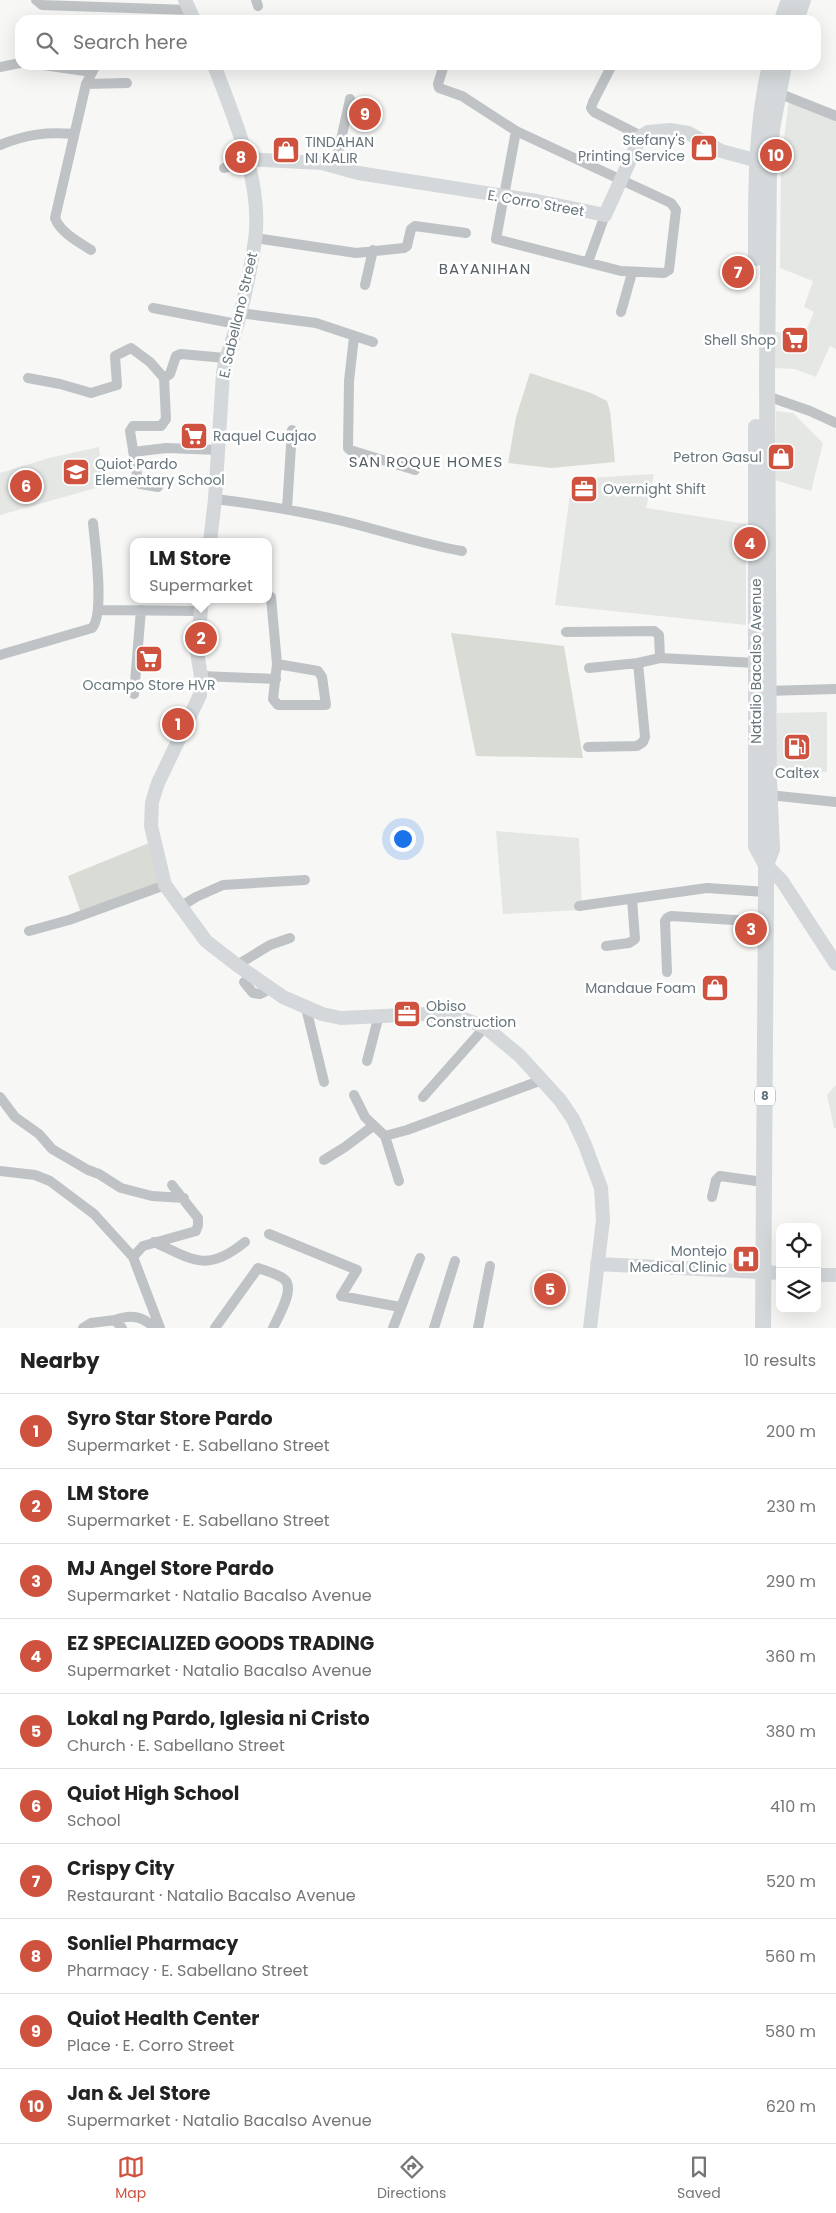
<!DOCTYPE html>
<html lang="en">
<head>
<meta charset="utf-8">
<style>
	:root { --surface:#fff; --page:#f2f2f2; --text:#222; --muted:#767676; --line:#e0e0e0; --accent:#cf523e }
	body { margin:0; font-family:Poppins,sans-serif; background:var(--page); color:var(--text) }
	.controls { position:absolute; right:15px; bottom:15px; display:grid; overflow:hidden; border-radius:10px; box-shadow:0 5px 20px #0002 }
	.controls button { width:45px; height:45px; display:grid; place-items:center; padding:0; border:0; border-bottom:1px solid var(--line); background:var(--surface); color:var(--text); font:25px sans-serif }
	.you { position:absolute; left:402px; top:838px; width:18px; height:18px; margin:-12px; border:4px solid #fff; border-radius:50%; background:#1a73e8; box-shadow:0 0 0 8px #1a73e833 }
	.badge { display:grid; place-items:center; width:32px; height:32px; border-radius:50%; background:var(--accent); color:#fff; font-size:16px; font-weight:700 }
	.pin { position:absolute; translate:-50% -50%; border:2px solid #fff; box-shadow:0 1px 5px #0006 }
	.popup { position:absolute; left:130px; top:538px; width:142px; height:65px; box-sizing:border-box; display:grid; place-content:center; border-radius:10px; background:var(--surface); filter:drop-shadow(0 1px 4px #0005); font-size:16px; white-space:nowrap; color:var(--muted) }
	.popup b { font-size:19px; color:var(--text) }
	.popup::after { content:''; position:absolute; left:50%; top:100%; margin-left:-10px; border:10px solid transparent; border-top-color:var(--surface) }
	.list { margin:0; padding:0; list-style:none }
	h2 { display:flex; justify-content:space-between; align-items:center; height:65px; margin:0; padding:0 20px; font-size:21px }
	h2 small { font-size:16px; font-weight:400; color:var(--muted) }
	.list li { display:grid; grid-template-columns:32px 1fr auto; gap:15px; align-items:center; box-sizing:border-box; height:75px; padding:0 20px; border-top:1px solid var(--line) }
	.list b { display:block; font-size:19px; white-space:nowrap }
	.list p { margin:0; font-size:16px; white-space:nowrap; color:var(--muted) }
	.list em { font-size:16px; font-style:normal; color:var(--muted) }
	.icon { flex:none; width:28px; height:28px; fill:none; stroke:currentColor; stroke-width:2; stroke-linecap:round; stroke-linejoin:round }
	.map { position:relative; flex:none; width:836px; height:1328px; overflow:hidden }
	.search { position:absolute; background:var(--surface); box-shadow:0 5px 20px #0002; left:15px; right:15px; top:15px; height:55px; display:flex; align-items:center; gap:12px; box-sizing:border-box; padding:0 18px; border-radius:15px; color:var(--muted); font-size:19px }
	.sheet { height:815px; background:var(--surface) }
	nav { display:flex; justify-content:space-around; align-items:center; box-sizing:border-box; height:70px; border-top:1px solid var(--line); background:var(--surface); font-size:14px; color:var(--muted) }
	nav a { display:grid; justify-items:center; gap:2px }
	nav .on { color:var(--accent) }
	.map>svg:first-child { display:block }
	.built { fill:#e5e7e5 }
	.green { fill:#d8dcd5 }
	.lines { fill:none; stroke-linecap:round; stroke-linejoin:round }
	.street { stroke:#bfc3c6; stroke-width:10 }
	.secondary { stroke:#d4d8da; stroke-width:14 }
	.primary { stroke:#d4d8da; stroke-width:16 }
	.labels { text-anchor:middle; stroke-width:5; stroke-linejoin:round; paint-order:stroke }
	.shield { fill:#fff; stroke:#949ea3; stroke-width:1 }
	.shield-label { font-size:12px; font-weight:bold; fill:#66757c }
	.poi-label { font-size:14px; fill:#66757c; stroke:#fff; text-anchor:end }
	.street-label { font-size:14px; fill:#66757c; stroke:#fff }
	.neighbourhood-label { font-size:15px; letter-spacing:1px; fill:#576268; stroke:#fff }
</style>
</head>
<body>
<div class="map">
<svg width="836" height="1328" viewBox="0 0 836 1328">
	<rect width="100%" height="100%" fill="#f7f7f5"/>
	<path class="built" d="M 789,100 L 836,119 L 836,349 L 830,346 L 816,377 L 795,369 L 775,368 L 775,332 L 805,333 L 814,312 L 804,307 L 813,281 L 780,268 L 781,162 Z
		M 776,411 L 793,413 L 823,443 L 811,491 L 775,480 Z
		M 99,447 L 103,486 L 0,515 L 0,473 L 49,458 Z
		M 654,474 L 646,508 L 746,524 L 746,625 L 555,605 L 572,479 Z
		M 827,712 L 827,772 L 777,773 L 777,713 Z
		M 496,831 L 579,838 L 582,910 L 503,914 Z
		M 836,1085 L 836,1128 L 834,1128 L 827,1095 Z"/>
	<path class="green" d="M 530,373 L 591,393 L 607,401 L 610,411 L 615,462 L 551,468 L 508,463 L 516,417 Z
		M 451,633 L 564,646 L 583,758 L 476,756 Z
		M 149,843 L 158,882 L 81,913 L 68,876 Z"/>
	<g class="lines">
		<path class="street" d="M 36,0 L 42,5 L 189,10
			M 256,0 L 258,6
			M 43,65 L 92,72
			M 444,65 L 438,84 L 439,88 L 462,96 L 516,131 L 671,203 L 676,210 L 669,270 L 664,273 L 621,271 L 496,239 L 516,131
			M 612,65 L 593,102 L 591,108 L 594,112 L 641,136
			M 0,67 L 20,63
			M 86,84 L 127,83
			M 778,93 L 836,116
			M 0,145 C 27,134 46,132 74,134
			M 335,167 L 350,99
			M 224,168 L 247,162
			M 255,238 L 356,253 L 404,248 L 407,246 L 411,229 L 415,226 L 466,233
			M 91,250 C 78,242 60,232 55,218 L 86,84 L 96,65
			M 588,262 L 605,215
			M 365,285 L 373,250
			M 153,308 L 237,324
			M 621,312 L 632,273
			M 240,313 L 316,323 L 373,342
			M 354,337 L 349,381 L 348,448 L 350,450 L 415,470
			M 28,378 L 60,384 L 91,393 L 117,385 L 115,356 L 131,348 L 150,362 L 164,378 L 166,419 L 161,426 L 133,426 L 130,431 L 138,481 L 140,484 L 158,487
			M 164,378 L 170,374 L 176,356 L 181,354 L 225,358
			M 767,396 L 810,411 L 836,423
			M 133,452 L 166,448 L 218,450
			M 215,499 C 265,505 314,513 362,526 C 396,535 428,545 462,551
			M 287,509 L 292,430
			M 271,597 L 277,664 L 273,699 L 278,705 L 326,705 L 322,677 L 318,671 L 277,664
			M 99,610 L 201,611
			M 566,632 L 654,631 L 659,635 L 660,658
			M 0,655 L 92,628 C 105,614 95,544 93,523
			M 589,668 L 638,663 L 660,658 L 756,663
			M 201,676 L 276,679
			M 765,691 L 836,689
			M 134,694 L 141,610
			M 588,747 L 637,746 L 643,742 L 645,737 L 638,663
			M 769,795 L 836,802
			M 579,906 L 707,888 L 766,892
			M 180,907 L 196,897 L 223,885 L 305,880
			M 29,931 L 69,920 L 165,885
			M 606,946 L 629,943 L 635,939 L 632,899
			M 237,965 L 270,945 L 290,938
			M 667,972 L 665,921 L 667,918 L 671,916 L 766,922
			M 244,982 L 253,993 L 260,994 L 270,989
			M 306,1008 L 324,1082
			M 367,1061 L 379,1015
			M 354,1095 L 365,1117 L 385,1136 L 399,1181
			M 0,1097 L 15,1117 L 39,1134 L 52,1149 L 88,1170 L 99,1174 L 121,1188 L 152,1196 L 184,1198
			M 423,1097 L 485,1027
			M 385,1136 L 407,1130 L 542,1080
			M 324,1160 L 345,1147 L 373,1126
			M 0,1171 L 35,1175 L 50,1181 L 94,1214 L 133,1257 L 160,1328
			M 712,1197 L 716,1180 L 720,1176 L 763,1182
			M 269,1234 L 357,1270 L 341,1296 L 400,1307
			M 154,1242 C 193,1260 207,1273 245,1242
			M 133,1257 L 143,1246 L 196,1231 L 198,1225 L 198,1218 L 172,1185
			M 115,1320 C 131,1314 142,1316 155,1328
			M 83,1328 L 91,1323 L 115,1320 L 122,1328
			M 215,1328 L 258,1268 C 266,1271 278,1274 284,1279 C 296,1288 278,1317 273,1328
			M 393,1328 L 420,1258
			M 434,1328 L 455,1261
			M 478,1328 L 490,1266"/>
		<path class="secondary" d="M 185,0 L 194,20
			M 246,159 L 322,163 L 358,173 L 537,201 L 605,215 L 641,136 L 648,132 L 670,130 L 688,133 L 721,151 L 766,163
			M 210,542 L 215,499 L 223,373 C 226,355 233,339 238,322 C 245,296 251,268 255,240 C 263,183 234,118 214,65
			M 202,599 L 197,652 L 201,676 L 200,695 L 158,783 L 152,802 L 151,826 L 165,885 L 206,941 L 237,965 L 283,997 L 322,1014 L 341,1018 L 426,1014 L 464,1019 L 485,1027 L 520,1056 L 560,1100 L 573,1119 L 585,1145 L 601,1188 L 603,1220 L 590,1328
			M 766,865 L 782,881 L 836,964
			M 597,1264 L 780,1273
			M 817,1275 L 836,1275"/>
		<path class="primary" d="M 782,20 L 789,0
			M 796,20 L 803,0
			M 756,258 C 756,192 755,129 770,65
			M 756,427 L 756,846 L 766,865
			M 763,1328 L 766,892 L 766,865 L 772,849 L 769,781 L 767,375 L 769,163 L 772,129 L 784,65"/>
	</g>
	<defs>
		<g id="shop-square" transform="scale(1.4375)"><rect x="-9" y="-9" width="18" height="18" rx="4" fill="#cf523e" stroke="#fff"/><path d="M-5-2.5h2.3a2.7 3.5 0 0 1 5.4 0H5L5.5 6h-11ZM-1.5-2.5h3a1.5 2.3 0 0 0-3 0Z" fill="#fff"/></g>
		<g id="supermarket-square" transform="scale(1.4375)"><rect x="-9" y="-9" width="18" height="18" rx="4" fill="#cf523e" stroke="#fff"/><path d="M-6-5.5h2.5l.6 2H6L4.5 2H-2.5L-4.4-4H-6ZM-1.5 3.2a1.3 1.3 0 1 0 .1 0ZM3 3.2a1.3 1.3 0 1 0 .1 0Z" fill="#fff"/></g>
		<g id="school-square" transform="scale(1.4375)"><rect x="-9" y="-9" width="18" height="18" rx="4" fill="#cf523e" stroke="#fff"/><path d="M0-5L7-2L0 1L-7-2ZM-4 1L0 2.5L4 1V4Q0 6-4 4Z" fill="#fff"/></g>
		<g id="office-square" transform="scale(1.4375)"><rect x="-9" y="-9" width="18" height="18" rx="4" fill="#cf523e" stroke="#fff"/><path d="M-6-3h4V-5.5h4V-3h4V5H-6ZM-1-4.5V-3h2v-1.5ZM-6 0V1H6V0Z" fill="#fff"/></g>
		<g id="fuel-square" transform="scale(1.4375)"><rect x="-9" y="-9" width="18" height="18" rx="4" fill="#cf523e" stroke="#fff"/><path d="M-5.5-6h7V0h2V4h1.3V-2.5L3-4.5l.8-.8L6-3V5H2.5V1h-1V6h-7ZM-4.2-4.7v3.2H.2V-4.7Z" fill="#fff"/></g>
		<g id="hospital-square" transform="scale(1.4375)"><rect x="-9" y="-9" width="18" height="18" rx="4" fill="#cf523e" stroke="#fff"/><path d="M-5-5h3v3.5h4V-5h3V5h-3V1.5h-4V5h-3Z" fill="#fff"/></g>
	</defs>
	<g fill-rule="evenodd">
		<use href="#shop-square" x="704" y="148"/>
		<use href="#shop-square" x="286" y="150"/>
		<use href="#supermarket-square" x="795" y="340"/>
		<use href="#supermarket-square" x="194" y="436"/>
		<use href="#shop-square" x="781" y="457"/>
		<use href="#school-square" x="76" y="472"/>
		<use href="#office-square" x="584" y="489"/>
		<use href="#supermarket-square" x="149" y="659"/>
		<use href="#fuel-square" x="797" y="747"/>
		<use href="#shop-square" x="715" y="988"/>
		<use href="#office-square" x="407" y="1014"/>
		<use href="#hospital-square" x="746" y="1259"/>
	</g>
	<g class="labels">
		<rect class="shield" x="755" y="1086.5" width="20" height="19" rx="4"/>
		<g class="shield-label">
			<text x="765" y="1100">8</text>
		</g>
		<g class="poi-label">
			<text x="685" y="145">Stefany's<tspan x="685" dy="16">Printing Service</tspan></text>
			<text x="305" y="147" text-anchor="start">TINDAHAN<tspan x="305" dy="16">NI KALIR</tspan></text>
			<text x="776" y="345">Shell Shop</text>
			<text x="213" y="441" text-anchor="start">Raquel Cuajao</text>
			<text x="762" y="462">Petron Gasul</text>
			<text x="95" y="469" text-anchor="start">Quiot Pardo<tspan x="95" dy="16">Elementary School</tspan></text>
			<text x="603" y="494" text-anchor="start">Overnight Shift</text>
			<text x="149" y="690" text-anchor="middle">Ocampo Store HVR</text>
			<text x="797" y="778" text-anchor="middle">Caltex</text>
			<text x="696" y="993">Mandaue Foam</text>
			<text x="426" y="1011" text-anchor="start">Obiso<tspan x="426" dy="16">Construction</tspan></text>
			<text x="727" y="1256">Montejo<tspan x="727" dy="16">Medical Clinic</tspan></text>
		</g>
		<g class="street-label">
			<text transform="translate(536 203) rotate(10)" y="5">E. Corro Street</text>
			<text transform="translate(238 315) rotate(-77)" y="5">E. Sabellano Street</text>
			<text transform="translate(756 661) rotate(-90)" y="5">Natalio Bacalso Avenue</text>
		</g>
		<g class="neighbourhood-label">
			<text x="485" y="274">BAYANIHAN</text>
			<text x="426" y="467">SAN ROQUE HOMES</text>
		</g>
	</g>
</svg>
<div class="controls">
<button><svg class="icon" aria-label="locate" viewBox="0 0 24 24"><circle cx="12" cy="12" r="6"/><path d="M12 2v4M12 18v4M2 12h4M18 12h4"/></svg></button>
<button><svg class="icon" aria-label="layers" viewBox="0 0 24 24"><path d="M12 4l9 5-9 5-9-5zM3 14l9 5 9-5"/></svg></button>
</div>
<div class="you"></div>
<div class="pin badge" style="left:178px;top:724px">1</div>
<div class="pin badge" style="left:201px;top:638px">2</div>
<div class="popup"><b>LM Store</b>Supermarket</div>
<div class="pin badge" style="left:751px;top:929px">3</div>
<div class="pin badge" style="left:750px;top:543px">4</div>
<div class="pin badge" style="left:550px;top:1289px">5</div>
<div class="pin badge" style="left:26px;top:486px">6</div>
<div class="pin badge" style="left:738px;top:272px">7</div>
<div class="pin badge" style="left:241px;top:157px">8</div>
<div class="pin badge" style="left:365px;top:114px">9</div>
<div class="pin badge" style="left:776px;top:155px">10</div>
<div class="search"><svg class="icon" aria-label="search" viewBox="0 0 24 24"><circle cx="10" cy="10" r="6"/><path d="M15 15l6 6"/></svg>Search here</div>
</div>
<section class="sheet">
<h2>Nearby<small>10 results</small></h2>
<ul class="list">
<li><span class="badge">1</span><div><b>Syro Star Store Pardo</b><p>Supermarket · E. Sabellano Street</p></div><em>200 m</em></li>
<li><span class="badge">2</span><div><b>LM Store</b><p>Supermarket · E. Sabellano Street</p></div><em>230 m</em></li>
<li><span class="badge">3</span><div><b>MJ Angel Store Pardo</b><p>Supermarket · Natalio Bacalso Avenue</p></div><em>290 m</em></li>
<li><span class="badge">4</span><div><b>EZ SPECIALIZED GOODS TRADING</b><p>Supermarket · Natalio Bacalso Avenue</p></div><em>360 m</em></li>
<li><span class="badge">5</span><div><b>Lokal ng Pardo, Iglesia ni Cristo</b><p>Church · E. Sabellano Street</p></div><em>380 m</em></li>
<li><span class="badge">6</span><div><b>Quiot High School</b><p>School</p></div><em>410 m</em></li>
<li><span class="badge">7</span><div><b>Crispy City</b><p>Restaurant · Natalio Bacalso Avenue</p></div><em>520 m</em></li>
<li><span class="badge">8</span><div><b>Sonliel Pharmacy</b><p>Pharmacy · E. Sabellano Street</p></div><em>560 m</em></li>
<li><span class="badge">9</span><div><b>Quiot Health Center</b><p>Place · E. Corro Street</p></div><em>580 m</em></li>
<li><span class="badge">10</span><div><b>Jan &amp; Jel Store</b><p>Supermarket · Natalio Bacalso Avenue</p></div><em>620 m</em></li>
</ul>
</section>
<nav>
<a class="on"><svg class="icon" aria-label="map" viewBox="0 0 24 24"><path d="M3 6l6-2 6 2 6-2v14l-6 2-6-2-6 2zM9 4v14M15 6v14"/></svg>Map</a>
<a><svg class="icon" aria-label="directions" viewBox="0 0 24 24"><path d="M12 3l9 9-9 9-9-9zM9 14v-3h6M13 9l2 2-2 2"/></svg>Directions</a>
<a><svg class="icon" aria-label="saved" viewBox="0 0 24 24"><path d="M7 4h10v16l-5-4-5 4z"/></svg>Saved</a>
</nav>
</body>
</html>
